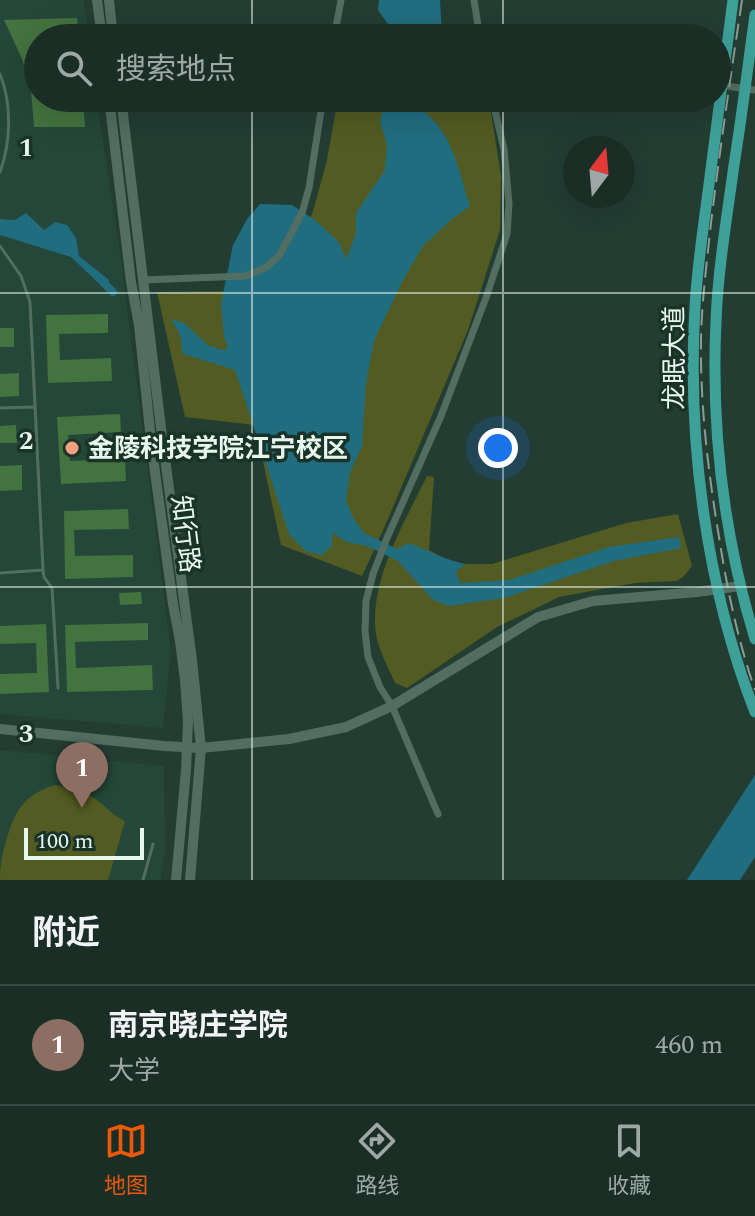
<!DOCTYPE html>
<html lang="zh">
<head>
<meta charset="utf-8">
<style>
	:root { --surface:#1a2e26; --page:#273a32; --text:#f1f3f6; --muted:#9fa8a7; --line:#384a43; --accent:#ea580c }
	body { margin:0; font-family:Spectral,"Noto Sans SC",serif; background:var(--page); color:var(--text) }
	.compass { position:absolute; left:563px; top:136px; width:72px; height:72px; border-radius:50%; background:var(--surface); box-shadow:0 8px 32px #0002; rotate:16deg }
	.scale { position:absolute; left:24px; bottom:20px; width:120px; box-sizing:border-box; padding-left:8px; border:4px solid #e7f6ef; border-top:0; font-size:22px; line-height:28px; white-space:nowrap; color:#e7f6ef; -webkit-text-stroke:6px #193329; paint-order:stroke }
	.you { position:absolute; left:498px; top:448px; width:28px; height:28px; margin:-20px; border:6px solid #fff; border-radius:50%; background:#1a73e8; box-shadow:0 0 0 12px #1a73e833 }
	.badge { display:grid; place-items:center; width:52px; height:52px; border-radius:50%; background:var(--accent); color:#fff; font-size:26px; font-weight:700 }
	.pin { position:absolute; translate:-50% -66px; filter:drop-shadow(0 2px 4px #0008) }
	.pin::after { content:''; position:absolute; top:42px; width:28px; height:24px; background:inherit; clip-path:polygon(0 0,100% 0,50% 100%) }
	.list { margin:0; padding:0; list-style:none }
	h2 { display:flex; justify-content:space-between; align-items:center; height:104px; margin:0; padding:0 32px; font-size:34px }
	h2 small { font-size:26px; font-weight:400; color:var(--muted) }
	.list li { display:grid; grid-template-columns:52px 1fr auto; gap:24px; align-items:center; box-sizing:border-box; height:120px; padding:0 32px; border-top:2px solid var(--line) }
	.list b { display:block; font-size:30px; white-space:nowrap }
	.list p { margin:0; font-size:26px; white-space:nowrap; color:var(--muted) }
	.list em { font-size:26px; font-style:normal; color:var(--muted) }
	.icon { flex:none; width:44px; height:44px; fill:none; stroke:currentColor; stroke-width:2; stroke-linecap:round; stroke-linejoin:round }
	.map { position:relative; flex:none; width:755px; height:880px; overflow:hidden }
	.search { position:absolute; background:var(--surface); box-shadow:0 8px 32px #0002; left:24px; right:24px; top:24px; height:88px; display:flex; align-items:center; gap:20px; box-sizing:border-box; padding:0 28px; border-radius:44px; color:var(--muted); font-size:30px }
	.sheet { height:224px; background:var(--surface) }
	nav { display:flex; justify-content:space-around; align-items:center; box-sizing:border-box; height:112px; border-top:2px solid var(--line); background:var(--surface); font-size:22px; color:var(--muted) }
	nav a { display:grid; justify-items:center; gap:4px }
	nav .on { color:var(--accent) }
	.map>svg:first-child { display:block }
	.built { fill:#244739 }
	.green { fill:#525b21 }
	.water { fill:#216d80 }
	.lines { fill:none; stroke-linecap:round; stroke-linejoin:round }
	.canal { stroke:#216d80; stroke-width:8 }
	.building { fill:#43733e }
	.lane { stroke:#526d61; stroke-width:3 }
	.street { stroke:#526d61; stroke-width:7 }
	.secondary { stroke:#526d61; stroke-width:10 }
	.primary { stroke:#3da099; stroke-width:11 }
	.rail { stroke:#899d94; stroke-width:2; stroke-dasharray:16 8; stroke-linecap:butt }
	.grid { fill:none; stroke:#e7f6ef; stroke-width:2; stroke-opacity:0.55 }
	.poi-dot { fill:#f2a080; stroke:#193329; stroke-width:3 }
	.labels { text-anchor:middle; stroke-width:7; stroke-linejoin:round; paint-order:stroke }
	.street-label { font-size:26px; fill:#e7f6ef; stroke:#193329 }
	.poi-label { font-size:26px; font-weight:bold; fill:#e7f6ef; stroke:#193329; text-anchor:start }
	.grid-label { font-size:26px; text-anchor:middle; font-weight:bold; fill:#e7f6ef; stroke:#193329; stroke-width:7; stroke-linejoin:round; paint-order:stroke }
</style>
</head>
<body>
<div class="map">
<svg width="755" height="880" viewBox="0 0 755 880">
	<rect width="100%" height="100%" fill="#233d33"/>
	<path class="built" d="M 0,0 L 84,0 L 89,38 L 38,38 L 38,98 L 96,98 L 119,245 L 171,651 L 163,728 L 0,714 Z
		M 0,750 L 164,766 L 165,850 L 161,880 L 0,880 Z"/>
	<path class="green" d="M 338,98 L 485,98 L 491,112 L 501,176 L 500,230 L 468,330 L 385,526 L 362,576 L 281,545 L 255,425 L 185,417 L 157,292 L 257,291 L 303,242 L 315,204 L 327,160 Z
		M 427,476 L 434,477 L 429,550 L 447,560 L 465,564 L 492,564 L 626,523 L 678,514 L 692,566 L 684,576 L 677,581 L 635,583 L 559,597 L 497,627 L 407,688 L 395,683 C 387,665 375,644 375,624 C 374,571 405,522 427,476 Z
		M 55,785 C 70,788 86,791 98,801 C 108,808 113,816 125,821 L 108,880 L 0,880 C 0,866 2,855 6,841 C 15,811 23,795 55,785 Z"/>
	<path class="water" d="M 379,0 L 440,0 L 442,36 L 439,38 L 386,38 L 390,27 L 378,10 Z
		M 389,98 C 406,98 409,101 423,111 C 453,133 459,172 470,206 L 452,219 L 423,246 L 402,282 L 374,341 L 366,383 L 362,446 L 350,473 L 346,501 L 354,519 L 364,533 L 397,549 L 409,543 C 428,550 445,560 465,564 L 456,572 L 460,583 L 509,580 L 609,547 L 679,537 L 681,548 L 614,561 L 504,598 L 449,606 L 433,600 L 398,561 L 367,546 L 347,542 L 332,533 L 332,546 L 322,555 L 305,551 L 289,534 L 235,370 L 183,354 L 180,335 L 171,319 L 184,323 L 209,346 L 223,350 L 228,349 L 224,336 L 221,304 L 233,245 L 247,219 L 260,204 L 292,205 L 315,220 L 339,242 L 346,259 L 356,234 L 356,213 L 385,170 L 387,145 L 380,122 L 384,105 Z
		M 26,213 L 44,230 L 55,222 L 67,225 L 76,238 L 79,256 L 109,280 L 108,292 L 71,257 L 0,235 L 0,219 L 15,220 Z
		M 755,775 L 755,857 L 740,880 L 687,880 Z"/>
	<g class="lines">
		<path class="canal" d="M 102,281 L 113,292"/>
	</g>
	<path class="building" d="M 77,18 L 79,38 L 38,38 L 38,98 L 83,98 L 85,127 L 34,127 L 31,90 L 22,59 L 4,20 Z
		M 108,314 L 108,333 L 59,334 L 60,360 L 111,358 L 112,381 L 48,383 L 46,315 Z
		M 0,328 L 14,328 L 14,347 L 0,347 Z
		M 19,373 L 19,396 L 0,397 L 0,374 Z
		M 120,414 L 121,432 L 68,435 L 70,461 L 125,459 L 126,481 L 61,484 L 57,417 Z
		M 16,425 L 17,443 L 0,443 L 0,426 Z
		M 22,465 L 22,490 L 0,491 L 0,466 Z
		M 128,509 L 129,529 L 74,530 L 75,556 L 133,555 L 133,577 L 65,579 L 64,511 Z
		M 141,592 L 142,604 L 120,605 L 119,593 Z
		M 148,623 L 148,640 L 75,642 L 76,668 L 152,665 L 153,690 L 67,692 L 65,625 Z
		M 46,624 L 49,692 L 0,694 L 0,674 L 37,673 L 36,643 L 0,644 L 0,626 Z"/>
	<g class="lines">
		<path class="lane" d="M 0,74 C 12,104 11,142 0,172
			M 0,246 L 21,276 L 30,302 L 43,570 L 0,573
			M 0,408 L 35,407
			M 43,570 L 44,577 L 52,588 L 58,688
			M 143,880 L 153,844"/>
		<path class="street" d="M 474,0 L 480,38
			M 334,38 L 341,0
			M 719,85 L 755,90
			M 143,280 L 245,276 L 265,268 L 279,256 L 302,213 L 309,188 L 323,98
			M 438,814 L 392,706 L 380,687 L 368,657 L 365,631 L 366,601 L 373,574 L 387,538 L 441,416 L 487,295 L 507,234 L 509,204 L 504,149 L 492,98"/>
		<path class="secondary" d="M 97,0 L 102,38
			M 109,0 L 113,38
			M 109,98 L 131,282 L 139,325 L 152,450 L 173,604 L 180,641 L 185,680 L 188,722 L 186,770 L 176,880
			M 121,98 L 162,436 L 192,660 L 201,748 L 190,880
			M 0,729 L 164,746 L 201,748 L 289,739 L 346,727 L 392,706 L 538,617 L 593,601 L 697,592 L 740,586"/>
		<path class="primary" d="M 733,0 C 725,64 716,128 708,192 C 703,230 697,269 695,307 C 687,440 706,587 755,712
			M 755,15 C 748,65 742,115 734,165 C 727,217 718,269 716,321 C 711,428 724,537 755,639"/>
		<path class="rail" d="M 742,0 C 731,74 720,148 711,223 C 707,261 702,299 701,338 C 700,405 708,471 719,537 C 727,589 738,641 755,690"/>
	</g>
	<path class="grid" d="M 252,0 L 252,38M 503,0 L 503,38M 252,98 L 252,880M 503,98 L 503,880M 0,293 L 755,293M 0,587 L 755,587"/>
	<circle class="poi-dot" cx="72" cy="448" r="8"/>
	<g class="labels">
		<g class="street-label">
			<text transform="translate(674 358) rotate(-90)" y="9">龙眠大道</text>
			<text transform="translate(186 534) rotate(83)" y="9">知行路</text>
		</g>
		<g class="poi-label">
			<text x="88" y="457">金陵科技学院江宁校区</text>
		</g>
	</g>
	<g class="grid-label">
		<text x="26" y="156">1</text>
		<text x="26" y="449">2</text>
		<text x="26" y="742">3</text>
	</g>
</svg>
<svg class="compass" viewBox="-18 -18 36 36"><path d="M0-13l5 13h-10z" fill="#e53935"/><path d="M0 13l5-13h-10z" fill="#9fa8a7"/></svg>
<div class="scale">100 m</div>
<div class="you"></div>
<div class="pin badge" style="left:82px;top:808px;background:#8d6e63">1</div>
<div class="search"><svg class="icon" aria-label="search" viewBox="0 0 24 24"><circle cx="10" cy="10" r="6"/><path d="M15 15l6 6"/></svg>搜索地点</div>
</div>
<section class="sheet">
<h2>附近<small></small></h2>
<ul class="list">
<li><span class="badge" style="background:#8d6e63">1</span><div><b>南京晓庄学院</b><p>大学</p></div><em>460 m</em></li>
</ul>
</section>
<nav>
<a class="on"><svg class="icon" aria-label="map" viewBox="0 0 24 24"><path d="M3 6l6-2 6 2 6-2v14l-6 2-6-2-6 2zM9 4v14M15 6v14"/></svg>地图</a>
<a><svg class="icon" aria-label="directions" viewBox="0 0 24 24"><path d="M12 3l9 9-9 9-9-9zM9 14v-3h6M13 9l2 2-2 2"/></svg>路线</a>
<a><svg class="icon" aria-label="saved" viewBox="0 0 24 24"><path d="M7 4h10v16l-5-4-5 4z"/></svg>收藏</a>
</nav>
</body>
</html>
